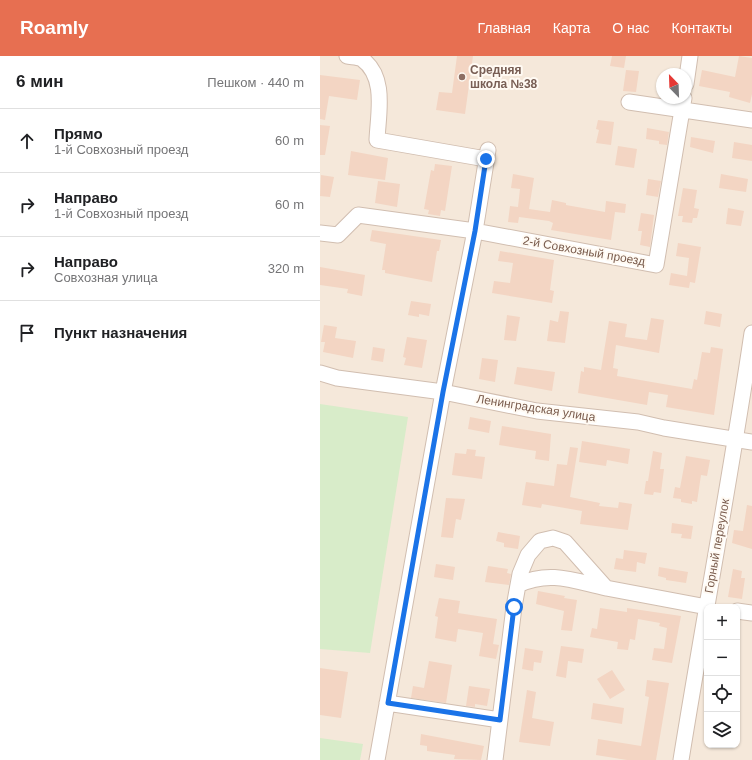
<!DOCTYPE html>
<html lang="ru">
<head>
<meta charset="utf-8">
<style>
	:root { --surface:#fff; --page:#f2f2f2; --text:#202124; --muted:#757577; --line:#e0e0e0; --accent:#e76f51 }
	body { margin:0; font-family:Arial,sans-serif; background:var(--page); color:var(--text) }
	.controls { position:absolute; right:12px; bottom:12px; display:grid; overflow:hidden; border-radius:8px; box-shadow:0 1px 3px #0004 }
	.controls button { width:36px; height:36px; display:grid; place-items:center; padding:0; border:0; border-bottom:1px solid var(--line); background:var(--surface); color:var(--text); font:20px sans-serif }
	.compass { position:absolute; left:336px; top:12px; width:36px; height:36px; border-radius:50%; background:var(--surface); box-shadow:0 1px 3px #0004; rotate:337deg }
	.stop { position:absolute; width:12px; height:12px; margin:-9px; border:3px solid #1a73e8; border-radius:50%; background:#fff }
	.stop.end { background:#1a73e8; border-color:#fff; box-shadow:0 1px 4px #0008 }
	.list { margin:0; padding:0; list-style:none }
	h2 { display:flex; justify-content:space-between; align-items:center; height:52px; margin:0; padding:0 16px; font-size:17px }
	h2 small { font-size:13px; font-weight:400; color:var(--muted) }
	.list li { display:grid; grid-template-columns:26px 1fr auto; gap:12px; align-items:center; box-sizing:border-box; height:64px; padding:0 16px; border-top:1px solid var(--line) }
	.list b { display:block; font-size:15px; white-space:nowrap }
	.list p { margin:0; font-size:13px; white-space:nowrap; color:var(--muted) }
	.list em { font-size:13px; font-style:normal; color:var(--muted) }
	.icon { flex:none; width:22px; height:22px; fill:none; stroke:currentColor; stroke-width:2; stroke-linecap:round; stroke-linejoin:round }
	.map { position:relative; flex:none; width:432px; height:704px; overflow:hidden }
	header { display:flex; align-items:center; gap:24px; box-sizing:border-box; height:56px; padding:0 20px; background:var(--accent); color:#fff }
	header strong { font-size:19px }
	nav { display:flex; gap:22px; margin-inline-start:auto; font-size:14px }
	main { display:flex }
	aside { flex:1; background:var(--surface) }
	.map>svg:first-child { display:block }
	.residential { fill:#f5e8da; fill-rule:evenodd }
	.green { fill:#d8ecc9 }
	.building { fill:#f3d5c3 }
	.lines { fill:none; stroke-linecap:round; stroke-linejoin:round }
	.minor-casing { stroke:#d1beb0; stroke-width:17 }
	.minor { stroke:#fff; stroke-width:15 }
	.route { stroke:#1a73e8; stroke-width:5 }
	.education-dot { fill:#8d6e63; stroke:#fffaf3; stroke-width:1.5 }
	.labels { text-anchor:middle; stroke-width:4; stroke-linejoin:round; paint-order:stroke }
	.education-label { font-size:12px; font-weight:bold; fill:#785e54; stroke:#fffaf3; text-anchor:start }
	.street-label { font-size:12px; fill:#7a5c4d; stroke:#fffaf3 }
</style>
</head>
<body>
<header>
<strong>Roamly</strong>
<nav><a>Главная</a><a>Карта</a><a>О нас</a><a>Контакты</a></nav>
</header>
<main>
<aside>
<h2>6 мин<small>Пешком · 440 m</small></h2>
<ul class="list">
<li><svg class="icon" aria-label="ahead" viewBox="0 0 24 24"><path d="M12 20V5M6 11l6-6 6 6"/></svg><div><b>Прямо</b><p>1-й Совхозный проезд</p></div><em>60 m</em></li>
<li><svg class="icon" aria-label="right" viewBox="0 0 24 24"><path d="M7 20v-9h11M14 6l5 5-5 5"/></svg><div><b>Направо</b><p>1-й Совхозный проезд</p></div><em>60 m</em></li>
<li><svg class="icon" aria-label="right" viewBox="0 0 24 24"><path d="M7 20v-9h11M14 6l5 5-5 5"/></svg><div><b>Направо</b><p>Совхозная улица</p></div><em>320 m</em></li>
<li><svg class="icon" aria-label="arrive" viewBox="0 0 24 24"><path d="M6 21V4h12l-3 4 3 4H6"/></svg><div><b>Пункт назначения</b></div></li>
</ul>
</aside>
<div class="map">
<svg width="432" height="704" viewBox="0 0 432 704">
	<rect width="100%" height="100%" fill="#fdf6ec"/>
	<path class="residential" d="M 0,0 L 432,0 L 432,704 L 0,704 ZM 342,18 L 366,18 L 366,42 L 342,42 ZM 387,551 L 417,551 L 417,689 L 387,689 Z"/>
	<path class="green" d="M 0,348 L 88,361 L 50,597 L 0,593 Z
		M 0,682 L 43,688 L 40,704 L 0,704 Z"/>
	<path class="building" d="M 137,0 L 153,0 L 145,58 L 116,54 L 119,36 L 132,37 Z
		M 292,0 L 306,0 L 304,12 L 290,10 Z
		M 419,0 L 432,2 L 432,38 L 430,47 L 409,41 L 410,36 L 379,30 L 382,14 L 415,21 Z
		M 306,14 L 319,15 L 316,36 L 303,35 Z
		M 0,19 L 40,24 L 37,44 L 9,40 L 5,64 L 0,63 Z
		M 278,64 L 294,66 L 291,89 L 276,87 L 279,74 L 276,73 Z
		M 0,69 L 10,70 L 5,99 L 0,99 Z
		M 327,72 L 349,76 L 347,89 L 339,88 L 339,85 L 326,83 Z
		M 371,81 L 395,85 L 393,97 L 370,91 Z
		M 414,86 L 432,89 L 432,105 L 412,102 Z
		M 298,90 L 317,93 L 314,112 L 295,109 Z
		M 31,95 L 68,102 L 65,124 L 28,119 Z
		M 115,108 L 132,110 L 125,155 L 121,154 L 120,160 L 108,158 L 109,154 L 104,153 L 111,114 L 114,115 Z
		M 193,118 L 214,122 L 209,153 L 230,156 L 232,144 L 246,147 L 246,149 L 285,156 L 286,145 L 306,148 L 305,157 L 295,156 L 291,184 L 231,174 L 233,167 L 229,165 L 199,161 L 198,167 L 188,166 L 190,150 L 198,151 L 200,133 L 191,132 Z
		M 401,118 L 428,123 L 426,136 L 399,132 Z
		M 1,119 L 14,121 L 10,141 L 0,140 Z
		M 328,123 L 341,125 L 338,141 L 326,139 Z
		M 58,125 L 80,128 L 77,151 L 55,147 Z
		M 363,132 L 377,134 L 374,152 L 379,153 L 377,162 L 373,162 L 372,167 L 362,166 L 363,160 L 358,160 Z
		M 408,152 L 424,155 L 421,170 L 406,168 Z
		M 321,157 L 334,159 L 330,191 L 320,189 L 322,175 L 318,175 Z
		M 52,174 L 121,184 L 119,195 L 117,195 L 112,226 L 65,217 L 65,214 L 62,214 L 66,188 L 50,185 Z
		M 358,187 L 381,191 L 375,227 L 370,226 L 369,232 L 349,229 L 351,217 L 367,220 L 369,202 L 356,200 Z
		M 180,195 L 234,204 L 230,234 L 234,235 L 232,247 L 172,237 L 174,225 L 190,227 L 193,207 L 178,205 Z
		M 0,211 L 45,219 L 42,240 L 27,237 L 28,233 L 0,229 Z
		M 91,245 L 111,248 L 109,260 L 99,258 L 99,261 L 88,259 Z
		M 240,255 L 249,256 L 245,287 L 227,285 L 230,264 L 238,266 Z
		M 386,255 L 402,258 L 400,271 L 384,268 Z
		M 187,259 L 200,261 L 196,285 L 184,284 Z
		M 331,262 L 344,264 L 339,297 L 296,289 L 293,312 L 298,313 L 297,320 L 372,333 L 374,323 L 377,324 L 382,296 L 390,297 L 391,291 L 403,293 L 394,359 L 346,351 L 348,339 L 329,336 L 327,349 L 258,337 L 261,315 L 264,316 L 264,311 L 281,314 L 289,265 L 307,268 L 305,281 L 327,284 Z
		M 4,269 L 17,271 L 15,282 L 36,285 L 33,302 L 3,296 L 5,286 L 1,286 Z
		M 87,281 L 107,284 L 102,312 L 84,309 L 86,302 L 83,301 Z
		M 53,291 L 65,293 L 63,306 L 51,304 Z
		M 162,302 L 178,304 L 175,326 L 159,323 Z
		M 197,311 L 235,316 L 232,335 L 194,328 Z
		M 150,361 L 171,365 L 169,377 L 148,373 Z
		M 182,370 L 231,378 L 229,405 L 215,403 L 216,395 L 179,389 Z
		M 262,385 L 310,393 L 308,408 L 287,404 L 286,410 L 259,406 Z
		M 250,391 L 258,392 L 250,441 L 280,447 L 279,450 L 298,452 L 299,446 L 312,448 L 308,474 L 260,468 L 262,455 L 222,448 L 221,452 L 202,449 L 206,426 L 234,430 L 237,408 L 247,409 Z
		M 147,393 L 156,394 L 155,400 L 165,401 L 162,423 L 132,419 L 135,397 L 146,398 Z
		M 333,395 L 342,397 L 340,413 L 344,413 L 341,437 L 334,436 L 333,439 L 324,438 L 326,425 L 328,425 Z
		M 366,400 L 390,404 L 387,420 L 381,419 L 377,446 L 372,445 L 372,448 L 361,446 L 361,443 L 353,442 L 355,431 L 360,432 Z
		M 126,442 L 145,443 L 141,464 L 136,463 L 133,482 L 121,481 Z
		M 427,449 L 432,450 L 432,493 L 412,487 L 414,474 L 423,475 Z
		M 352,467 L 373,470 L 371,483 L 361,482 L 362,478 L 351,477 Z
		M 178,476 L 200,480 L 198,493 L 184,491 L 184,487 L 176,485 Z
		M 304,494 L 327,497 L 325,508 L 317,506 L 316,516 L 294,513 L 296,502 L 303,503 Z
		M 116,508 L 135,511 L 133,524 L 114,521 Z
		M 168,510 L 188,513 L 187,517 L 191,518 L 189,529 L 165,526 Z
		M 339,511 L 368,516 L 366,527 L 346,524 L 346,522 L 338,520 Z
		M 413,513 L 422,515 L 421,522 L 425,522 L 422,543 L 408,541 Z
		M 218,535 L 245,540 L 244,542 L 257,544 L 252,575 L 241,574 L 244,555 L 216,548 Z
		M 119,542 L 140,545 L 138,557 L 177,563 L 173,588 L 179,589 L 176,603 L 159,600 L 163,577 L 138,573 L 136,586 L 115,582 L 118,561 L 115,560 Z
		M 280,552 L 307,556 L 307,552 L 361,560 L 352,607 L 332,604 L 334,592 L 344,593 L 347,572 L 339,570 L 340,567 L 318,563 L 315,584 L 310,583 L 308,594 L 297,593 L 298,586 L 270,581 L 272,572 L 277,573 Z
		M 241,590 L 264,593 L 262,607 L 248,605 L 246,622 L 236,620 Z
		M 205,592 L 223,595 L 221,607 L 214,606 L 213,615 L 202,613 Z
		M 109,605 L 132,609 L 126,647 L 91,642 L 93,630 L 104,632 Z
		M 0,612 L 28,616 L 21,662 L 0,659 Z
		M 292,614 L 305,634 L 290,643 L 277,623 Z
		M 327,624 L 349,627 L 336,704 L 307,704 L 276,699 L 278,683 L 321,690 L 329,641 L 325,640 Z
		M 149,630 L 170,633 L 167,650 L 155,648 L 155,651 L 146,650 Z
		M 207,634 L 216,636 L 212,662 L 234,666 L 230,690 L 199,686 Z
		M 273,647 L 304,652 L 302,668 L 271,663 Z
		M 101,678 L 164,690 L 161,704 L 134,703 L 135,699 L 107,695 L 107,690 L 100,689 Z"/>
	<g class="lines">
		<g class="minor-casing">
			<path id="minor" d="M 27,0 C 31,1 38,1 42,3 C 67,21 58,58 57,84 L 166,103
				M 366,28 L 370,0
				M 309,46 L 432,64
				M 0,177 L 18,179 L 38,159 L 155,175 L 336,209 L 364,42
				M 0,317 L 17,322 L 123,336 L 217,355 L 318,366 L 344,372 L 432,386
				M 198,529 C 230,514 254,525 286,532
				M 417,555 L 432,557
				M 67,647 L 180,664
				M 57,704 L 123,336 L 155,175 L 168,94
				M 175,704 L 194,551 L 200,518 L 208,499 L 220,485 L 233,482 L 245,486 L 286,532 L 387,551
				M 361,704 C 384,561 411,419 432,277"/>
		</g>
		<use href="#minor" class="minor"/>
	</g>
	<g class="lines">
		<path class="route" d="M 166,103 L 155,175 L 123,336 L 68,647 L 180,664 L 194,551"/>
	</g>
	<circle class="education-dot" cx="142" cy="21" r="4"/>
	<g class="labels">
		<g class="education-label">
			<text x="150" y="18">Средняя<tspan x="150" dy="14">школа №38</tspan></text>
		</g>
		<g class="street-label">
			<text transform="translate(264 195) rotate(10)" y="4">2-й Совхозный проезд</text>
			<text transform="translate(216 352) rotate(9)" y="4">Ленинградская улица</text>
			<text transform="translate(397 490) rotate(-80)" y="4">Горный переулок</text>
		</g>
	</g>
</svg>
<div class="controls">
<button>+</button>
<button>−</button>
<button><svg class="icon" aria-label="locate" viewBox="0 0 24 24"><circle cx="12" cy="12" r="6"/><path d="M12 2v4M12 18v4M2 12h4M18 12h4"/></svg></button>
<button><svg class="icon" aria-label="layers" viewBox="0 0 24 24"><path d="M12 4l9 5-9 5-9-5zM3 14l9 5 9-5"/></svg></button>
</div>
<svg class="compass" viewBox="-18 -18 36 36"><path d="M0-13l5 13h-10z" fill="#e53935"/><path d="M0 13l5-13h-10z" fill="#757577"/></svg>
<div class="stop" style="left:194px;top:551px"></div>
<div class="stop end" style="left:166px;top:103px"></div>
</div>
</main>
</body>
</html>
